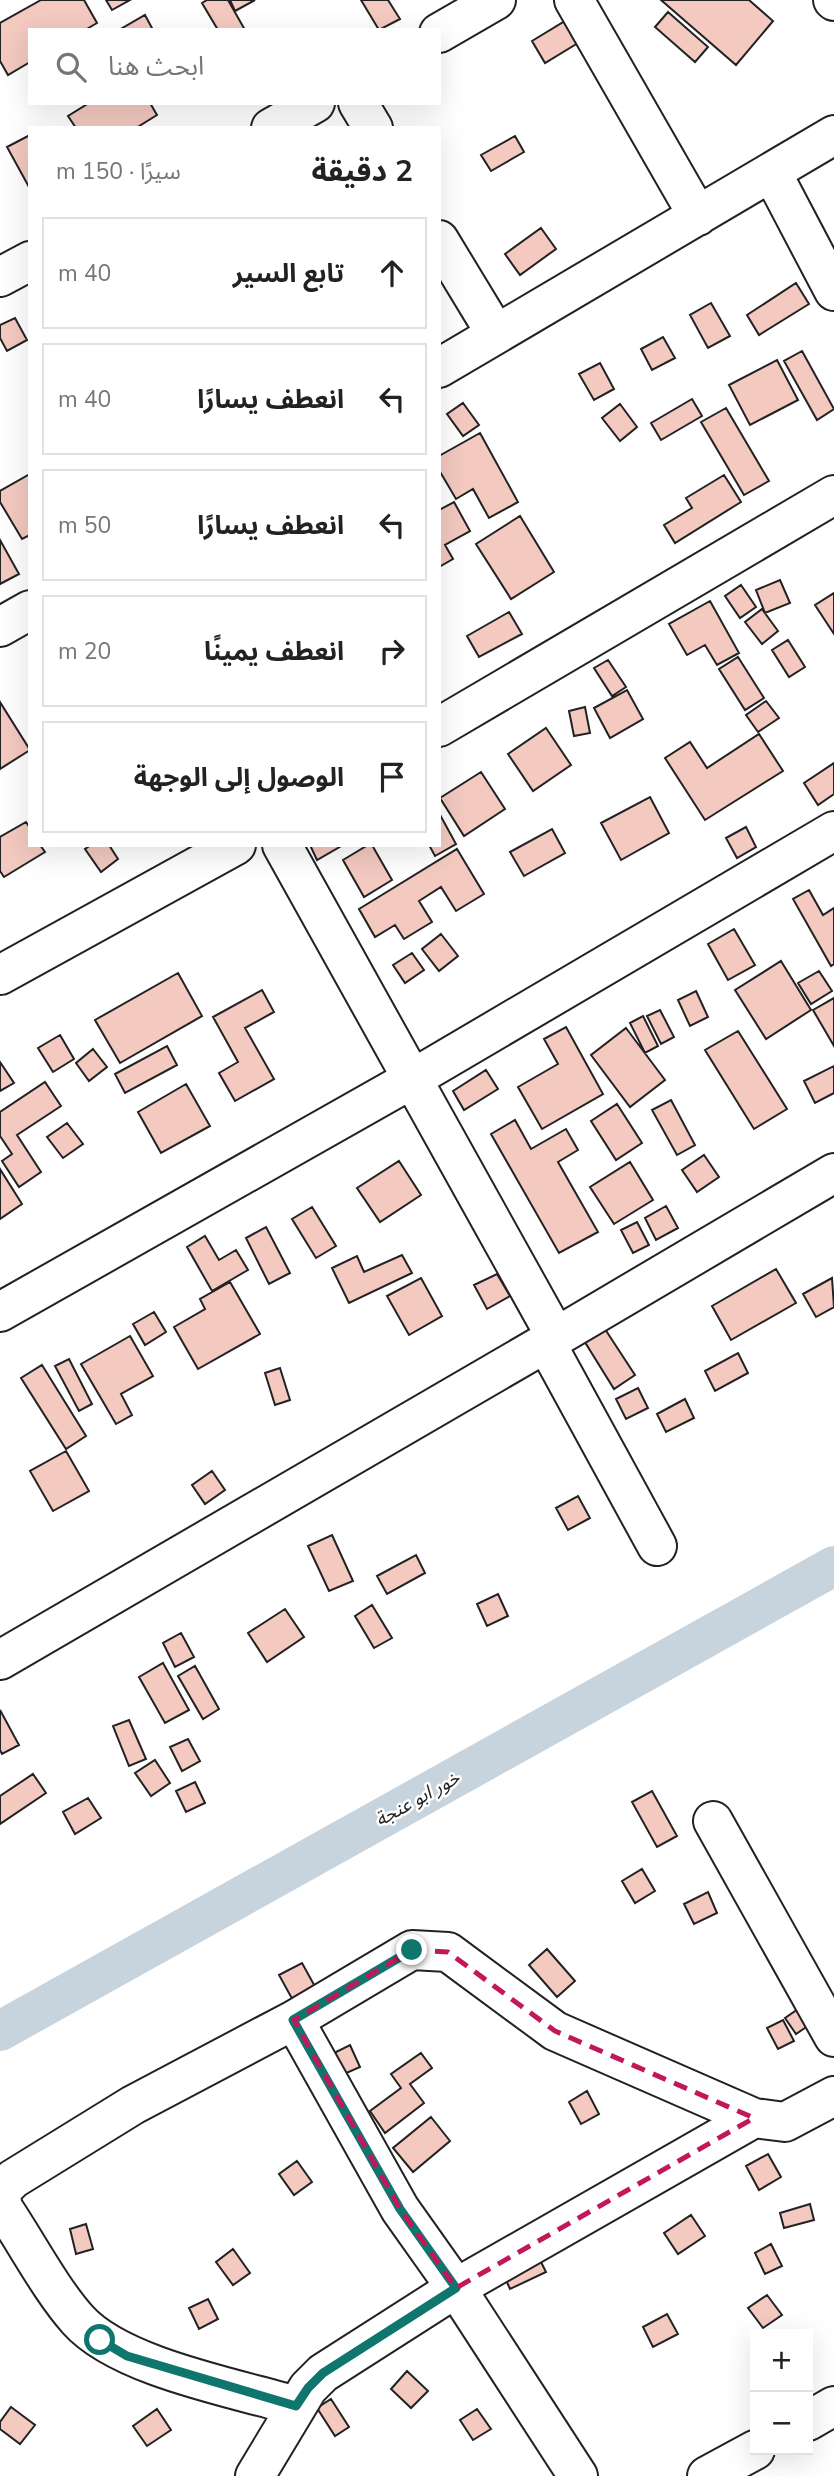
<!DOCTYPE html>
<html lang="ar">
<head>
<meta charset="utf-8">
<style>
	:root { --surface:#fff; --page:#f2f2f2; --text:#222; --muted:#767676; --line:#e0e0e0 }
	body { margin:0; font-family:"Nunito Sans","Noto Sans Arabic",sans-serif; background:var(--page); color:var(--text); direction:rtl }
	.controls { position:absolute; right:21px; bottom:21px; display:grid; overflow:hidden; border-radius:0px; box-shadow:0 7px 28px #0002 }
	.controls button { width:63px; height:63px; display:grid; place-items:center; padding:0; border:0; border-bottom:2px solid var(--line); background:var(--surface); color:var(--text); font:35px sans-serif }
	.stop { position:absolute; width:21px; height:21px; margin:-16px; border:5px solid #0f766e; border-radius:50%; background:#fff }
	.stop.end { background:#0f766e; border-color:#fff; box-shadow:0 2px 7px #0008 }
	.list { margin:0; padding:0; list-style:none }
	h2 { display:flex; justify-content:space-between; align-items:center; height:91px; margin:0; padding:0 28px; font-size:30px }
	h2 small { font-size:23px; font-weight:400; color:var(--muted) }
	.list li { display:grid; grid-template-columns:46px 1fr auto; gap:21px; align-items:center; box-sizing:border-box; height:112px; margin:0 14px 14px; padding:0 14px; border:2px solid var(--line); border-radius:0px }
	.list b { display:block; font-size:26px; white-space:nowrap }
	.list em { font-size:23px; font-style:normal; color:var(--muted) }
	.icon { flex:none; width:38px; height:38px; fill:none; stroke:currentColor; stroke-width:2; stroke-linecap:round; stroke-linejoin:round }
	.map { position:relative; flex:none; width:834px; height:2476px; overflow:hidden; direction:ltr }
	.search { position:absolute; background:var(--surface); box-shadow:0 7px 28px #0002; left:28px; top:28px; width:413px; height:77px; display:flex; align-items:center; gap:18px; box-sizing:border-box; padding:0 24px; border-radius:0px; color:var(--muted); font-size:26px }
	.panel { position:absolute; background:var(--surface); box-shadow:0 7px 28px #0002; left:28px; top:126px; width:413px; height:721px; border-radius:0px; direction:rtl }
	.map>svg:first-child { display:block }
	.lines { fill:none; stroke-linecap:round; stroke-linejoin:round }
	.canal { stroke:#c7d3dd; stroke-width:40 }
	.building { fill:#f3c9c0; stroke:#222; stroke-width:2 }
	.minor-casing { stroke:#222; stroke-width:42 }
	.minor { stroke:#fff; stroke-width:38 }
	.route { stroke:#0f766e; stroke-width:9 }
	.marked { fill:none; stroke:#c2185b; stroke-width:5; stroke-dasharray:14 9; stroke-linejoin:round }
	.labels { text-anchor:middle; stroke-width:5; stroke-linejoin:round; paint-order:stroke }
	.water-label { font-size:19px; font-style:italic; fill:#222; stroke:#fff }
</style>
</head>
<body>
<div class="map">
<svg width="834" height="2476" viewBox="0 0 834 2476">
	<rect width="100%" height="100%" fill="#fff"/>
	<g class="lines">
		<path class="canal" d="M 0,2031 L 834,1566"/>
	</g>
	<path class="building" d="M 41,0 L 84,0 L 97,23 L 85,30 L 30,30 L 30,62 L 8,75 L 0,61 L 0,23 Z
		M 106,0 L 130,0 L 112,10 Z
		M 207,0 L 228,0 L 245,30 L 218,30 L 202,3 Z
		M 230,0 L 255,0 L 235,11 Z
		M 361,0 L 388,0 L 400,19 L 379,30 Z
		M 661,0 L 749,0 L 773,21 L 736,65 Z
		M 668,12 L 708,47 L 695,62 L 655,27 Z
		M 145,15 L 153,30 L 119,30 Z
		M 565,21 L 578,43 L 545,63 L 532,41 Z
		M 89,103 L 150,103 L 157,115 L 136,128 L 76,128 L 68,116 Z
		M 30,135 L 30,187 L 29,187 L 7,147 Z
		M 515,136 L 524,152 L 491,171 L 481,155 Z
		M 541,228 L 556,249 L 520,275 L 505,254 Z
		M 796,283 L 809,304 L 759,335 L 747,315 Z
		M 711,303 L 730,336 L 708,348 L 690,315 Z
		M 15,318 L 27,340 L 7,351 L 0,338 L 0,325 Z
		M 663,337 L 675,358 L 652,370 L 641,349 Z
		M 802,351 L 834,409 L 817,420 L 784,361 Z
		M 777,360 L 798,400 L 750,425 L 729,385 Z
		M 600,363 L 614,389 L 594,400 L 579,374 Z
		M 692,399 L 702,416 L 661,440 L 651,423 Z
		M 463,403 L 479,425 L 463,436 L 447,414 Z
		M 620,404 L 637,427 L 620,441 L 602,418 Z
		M 726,408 L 769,481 L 744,495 L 701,422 Z
		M 480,433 L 518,502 L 489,518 L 473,489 L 456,499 L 439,470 L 439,456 Z
		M 30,474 L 30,535 L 22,539 L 0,502 L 0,491 Z
		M 724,475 L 741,502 L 675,543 L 664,525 L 692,508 L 686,498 Z
		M 454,502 L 470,531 L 445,545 L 453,559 L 439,567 L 439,510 Z
		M 520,516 L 554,572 L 511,599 L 476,544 Z
		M 0,540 L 19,574 L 0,584 Z
		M 780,580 L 790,603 L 765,613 L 756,590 Z
		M 741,585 L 756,607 L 740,618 L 725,596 Z
		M 834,593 L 834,634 L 815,605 Z
		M 710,601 L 739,653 L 717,665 L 705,645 L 687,655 L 669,624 Z
		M 762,609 L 778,631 L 762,644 L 745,622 Z
		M 509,612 L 522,634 L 479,657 L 467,636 Z
		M 788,640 L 805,667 L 789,677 L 772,650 Z
		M 738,657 L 764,698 L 745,710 L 719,669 Z
		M 608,660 L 626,687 L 612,696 L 594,668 Z
		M 627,690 L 643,719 L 610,738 L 594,708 Z
		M 766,701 L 779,718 L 758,732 L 746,715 Z
		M 0,702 L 30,750 L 0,769 Z
		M 585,707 L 590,733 L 574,736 L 569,711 Z
		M 546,728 L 571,765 L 533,791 L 508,754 Z
		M 759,734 L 783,771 L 705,820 L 665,758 L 690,742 L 707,768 Z
		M 834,763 L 834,794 L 818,805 L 804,783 Z
		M 481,772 L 505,809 L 464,836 L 440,798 Z
		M 650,797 L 669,833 L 621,860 L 601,823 Z
		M 439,813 L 456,844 L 435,856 L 429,845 L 439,845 Z
		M 26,822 L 30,828 L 30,845 L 40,845 L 45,852 L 4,877 L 0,871 L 0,837 Z
		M 746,827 L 756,847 L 737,858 L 726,838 Z
		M 552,829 L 565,853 L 524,876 L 510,852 Z
		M 91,845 L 109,845 L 118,859 L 101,872 L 85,849 Z
		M 310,845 L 343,845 L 317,860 Z
		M 368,845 L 372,845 L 392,880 L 364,897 L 343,860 Z
		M 457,849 L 484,894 L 456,911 L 441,887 L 419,901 L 432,922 L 404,939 L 395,925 L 375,937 L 359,909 Z
		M 809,890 L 823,915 L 834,908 L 834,964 L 831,966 L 793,899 Z
		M 734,929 L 755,965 L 728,980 L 708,944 Z
		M 441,934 L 458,956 L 439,971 L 422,949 Z
		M 412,953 L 424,970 L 405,983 L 393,965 Z
		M 781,961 L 811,1010 L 766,1039 L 735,990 Z
		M 819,971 L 832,991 L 811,1004 L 798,983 Z
		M 178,973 L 202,1016 L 120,1063 L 95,1020 Z
		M 262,990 L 274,1012 L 245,1028 L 274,1079 L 235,1101 L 219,1073 L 238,1062 L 213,1017 Z
		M 696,991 L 708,1017 L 690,1026 L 678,1000 Z
		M 834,998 L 834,1046 L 813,1010 Z
		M 660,1010 L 674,1037 L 661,1044 L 647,1016 Z
		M 643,1016 L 658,1046 L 645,1053 L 630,1023 Z
		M 566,1027 L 603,1094 L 542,1129 L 518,1087 L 558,1064 L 544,1039 Z
		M 626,1028 L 665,1080 L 630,1107 L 591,1055 Z
		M 738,1031 L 787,1109 L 754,1129 L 705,1050 Z
		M 60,1035 L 74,1059 L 53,1072 L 38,1048 Z
		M 167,1046 L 177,1065 L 125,1093 L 115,1074 Z
		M 93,1049 L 107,1067 L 89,1081 L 76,1063 Z
		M 0,1062 L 14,1083 L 0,1091 Z
		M 834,1066 L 834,1093 L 815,1103 L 804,1081 Z
		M 486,1070 L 498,1089 L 464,1110 L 453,1091 Z
		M 45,1082 L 61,1106 L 17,1135 L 41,1172 L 19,1187 L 2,1161 L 12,1154 L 0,1136 L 0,1112 Z
		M 186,1084 L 210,1126 L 161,1153 L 138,1112 Z
		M 671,1100 L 695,1145 L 677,1155 L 652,1110 Z
		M 617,1104 L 642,1143 L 616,1160 L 591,1121 Z
		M 515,1120 L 531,1149 L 566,1129 L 578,1150 L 558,1162 L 598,1232 L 559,1253 L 491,1134 Z
		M 67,1123 L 83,1144 L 63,1158 L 47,1137 Z
		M 704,1155 L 719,1177 L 697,1192 L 682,1170 Z
		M 399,1161 L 421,1195 L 380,1222 L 357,1188 Z
		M 630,1162 L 653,1200 L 614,1224 L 590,1187 Z
		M 0,1169 L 22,1204 L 0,1219 Z
		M 666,1206 L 678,1228 L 656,1240 L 645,1218 Z
		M 312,1207 L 336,1246 L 316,1258 L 292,1219 Z
		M 637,1222 L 649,1245 L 633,1253 L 621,1230 Z
		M 266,1227 L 290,1273 L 269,1284 L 246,1238 Z
		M 205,1236 L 219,1260 L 236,1250 L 248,1270 L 212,1291 L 187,1247 Z
		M 402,1255 L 412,1273 L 349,1303 L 332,1268 L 357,1256 L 364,1272 Z
		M 776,1269 L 796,1303 L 731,1340 L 712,1306 Z
		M 497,1274 L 510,1296 L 487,1309 L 474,1285 Z
		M 421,1278 L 442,1316 L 409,1335 L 387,1296 Z
		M 832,1278 L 834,1307 L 816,1317 L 803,1294 Z
		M 230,1282 L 260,1334 L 198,1369 L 174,1327 L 205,1309 L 200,1299 Z
		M 154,1312 L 166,1332 L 145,1345 L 133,1324 Z
		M 603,1326 L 635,1375 L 614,1389 L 583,1339 Z
		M 130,1336 L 153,1376 L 121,1394 L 132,1415 L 116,1424 L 81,1364 Z
		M 738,1353 L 748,1373 L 715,1391 L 705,1371 Z
		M 69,1359 L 92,1404 L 79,1411 L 55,1366 Z
		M 42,1365 L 86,1436 L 66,1449 L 21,1378 Z
		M 280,1368 L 290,1400 L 275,1405 L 265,1373 Z
		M 638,1388 L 648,1408 L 626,1419 L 616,1399 Z
		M 685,1399 L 694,1418 L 666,1432 L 657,1414 Z
		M 66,1451 L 89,1491 L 53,1511 L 30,1471 Z
		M 212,1471 L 225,1490 L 205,1504 L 192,1485 Z
		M 578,1496 L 590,1518 L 568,1530 L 556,1508 Z
		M 332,1535 L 353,1581 L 329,1591 L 308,1546 Z
		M 416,1555 L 425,1573 L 387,1594 L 377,1576 Z
		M 498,1594 L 508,1616 L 487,1626 L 477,1604 Z
		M 372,1605 L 392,1638 L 374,1648 L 355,1616 Z
		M 285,1609 L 304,1637 L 267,1662 L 248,1633 Z
		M 181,1633 L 194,1657 L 175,1667 L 163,1643 Z
		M 163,1663 L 189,1710 L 165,1723 L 139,1677 Z
		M 195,1666 L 219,1709 L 203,1719 L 178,1676 Z
		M 0,1710 L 19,1745 L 2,1754 L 0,1750 Z
		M 129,1720 L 146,1759 L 129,1766 L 113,1726 Z
		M 188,1739 L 200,1761 L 182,1771 L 170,1747 Z
		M 155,1760 L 170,1783 L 151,1796 L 135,1773 Z
		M 33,1774 L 46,1793 L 0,1824 L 0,1796 Z
		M 195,1782 L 205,1803 L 186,1812 L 176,1791 Z
		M 652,1791 L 677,1836 L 657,1847 L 632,1802 Z
		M 88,1798 L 101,1818 L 75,1834 L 63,1812 Z
		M 642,1869 L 655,1891 L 635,1903 L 622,1881 Z
		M 708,1892 L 717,1913 L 694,1924 L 684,1904 Z
		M 547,1949 L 575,1981 L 557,1997 L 529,1965 Z
		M 302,1963 L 329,2012 L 306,2024 L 279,1975 Z
		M 807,2003 L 818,2019 L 796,2034 L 785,2018 Z
		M 783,2020 L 794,2041 L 778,2049 L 767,2028 Z
		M 350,2045 L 360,2067 L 342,2075 L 332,2054 Z
		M 421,2053 L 432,2068 L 410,2084 L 424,2103 L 385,2133 L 370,2111 L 401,2088 L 391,2074 Z
		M 587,2091 L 599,2114 L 581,2124 L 569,2102 Z
		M 431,2117 L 450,2141 L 413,2172 L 393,2148 Z
		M 768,2154 L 781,2177 L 759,2190 L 746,2166 Z
		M 297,2161 L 312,2182 L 294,2195 L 279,2174 Z
		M 810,2204 L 814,2220 L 784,2228 L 780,2213 Z
		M 691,2215 L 705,2236 L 678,2254 L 664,2233 Z
		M 86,2224 L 93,2249 L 76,2254 L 70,2229 Z
		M 771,2244 L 782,2266 L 765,2274 L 755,2253 Z
		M 233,2249 L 250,2273 L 233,2285 L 216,2262 Z
		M 537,2254 L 546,2272 L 510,2289 L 502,2271 Z
		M 767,2295 L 782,2315 L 763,2328 L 748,2308 Z
		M 208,2299 L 218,2319 L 199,2329 L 189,2308 Z
		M 667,2314 L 678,2334 L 653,2347 L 643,2327 Z
		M 407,2371 L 428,2391 L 411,2408 L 391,2389 Z
		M 331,2399 L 349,2427 L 335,2436 L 317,2408 Z
		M 11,2407 L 35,2425 L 20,2444 L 0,2429 L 0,2422 Z
		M 157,2409 L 171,2430 L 147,2446 L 133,2426 Z
		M 477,2409 L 491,2429 L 473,2440 L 460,2420 Z"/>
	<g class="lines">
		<g class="minor-casing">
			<path id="minor" d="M 574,0 L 698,216
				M 833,0 L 834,1
				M 439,33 L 496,0
				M 358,103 L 373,128
				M 271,128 L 315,103
				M 772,173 L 834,291
				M 439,240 L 496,334
				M 0,277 L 30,261
				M 439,368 L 834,135
				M 0,627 L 30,610
				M 439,727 L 834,495
				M 0,975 L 236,845
				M 0,1312 L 412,1079 L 834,831
				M 556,1337 L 834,1173
				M 546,1343 L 657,1546
				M 0,1660 L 556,1337 L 282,845
				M 713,1821 L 834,2037
				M 294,2020 L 400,2209 L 456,2288 L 578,2476
				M 296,2406 C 235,2388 120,2367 78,2320 C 51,2290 26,2242 3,2208 L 0,2192 L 13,2179 L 133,2105 L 294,2020 L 412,1950 L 448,1952 L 555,2031 L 754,2118 L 785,2122 L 834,2096
				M 808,2421 L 834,2406
				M 255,2476 L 308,2388 L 323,2373 L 456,2288 L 754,2118
				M 707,2476 L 755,2450"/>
		</g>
		<use href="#minor" class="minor"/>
	</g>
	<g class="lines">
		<path class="route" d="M 100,2340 L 127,2356 L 296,2406 L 308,2388 L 323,2373 L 456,2288 L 400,2209 L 293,2020 L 412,1950"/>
	</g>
	<path class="marked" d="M 412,1950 L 448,1952 L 555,2031 L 754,2118 L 456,2288 L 400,2209 L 294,2020 Z"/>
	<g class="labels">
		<g class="water-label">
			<text transform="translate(417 1798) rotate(-29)" y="7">خور ابو عنجة</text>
		</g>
	</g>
</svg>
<div class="controls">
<button>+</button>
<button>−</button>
</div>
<div class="stop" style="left:100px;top:2340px"></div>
<div class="stop end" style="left:412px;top:1950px"></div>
<div class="search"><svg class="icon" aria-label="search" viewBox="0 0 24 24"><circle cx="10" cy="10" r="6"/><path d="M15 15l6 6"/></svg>ابحث هنا</div>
<section class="panel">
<h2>2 دقيقة<small>سيرًا · 150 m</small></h2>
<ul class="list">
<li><svg class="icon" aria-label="ahead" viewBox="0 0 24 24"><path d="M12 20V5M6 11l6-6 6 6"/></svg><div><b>تابع السير</b></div><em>40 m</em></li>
<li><svg class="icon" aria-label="left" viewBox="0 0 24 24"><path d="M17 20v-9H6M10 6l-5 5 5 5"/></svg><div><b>انعطف يسارًا</b></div><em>40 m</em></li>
<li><svg class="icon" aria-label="left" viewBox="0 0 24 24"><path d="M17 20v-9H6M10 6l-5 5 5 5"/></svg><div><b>انعطف يسارًا</b></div><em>50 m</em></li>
<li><svg class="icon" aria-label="right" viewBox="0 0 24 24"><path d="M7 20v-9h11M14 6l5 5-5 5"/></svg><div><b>انعطف يمينًا</b></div><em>20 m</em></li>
<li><svg class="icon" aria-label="arrive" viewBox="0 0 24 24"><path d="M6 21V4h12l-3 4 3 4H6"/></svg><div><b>الوصول إلى الوجهة</b></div></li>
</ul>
</section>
</div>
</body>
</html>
